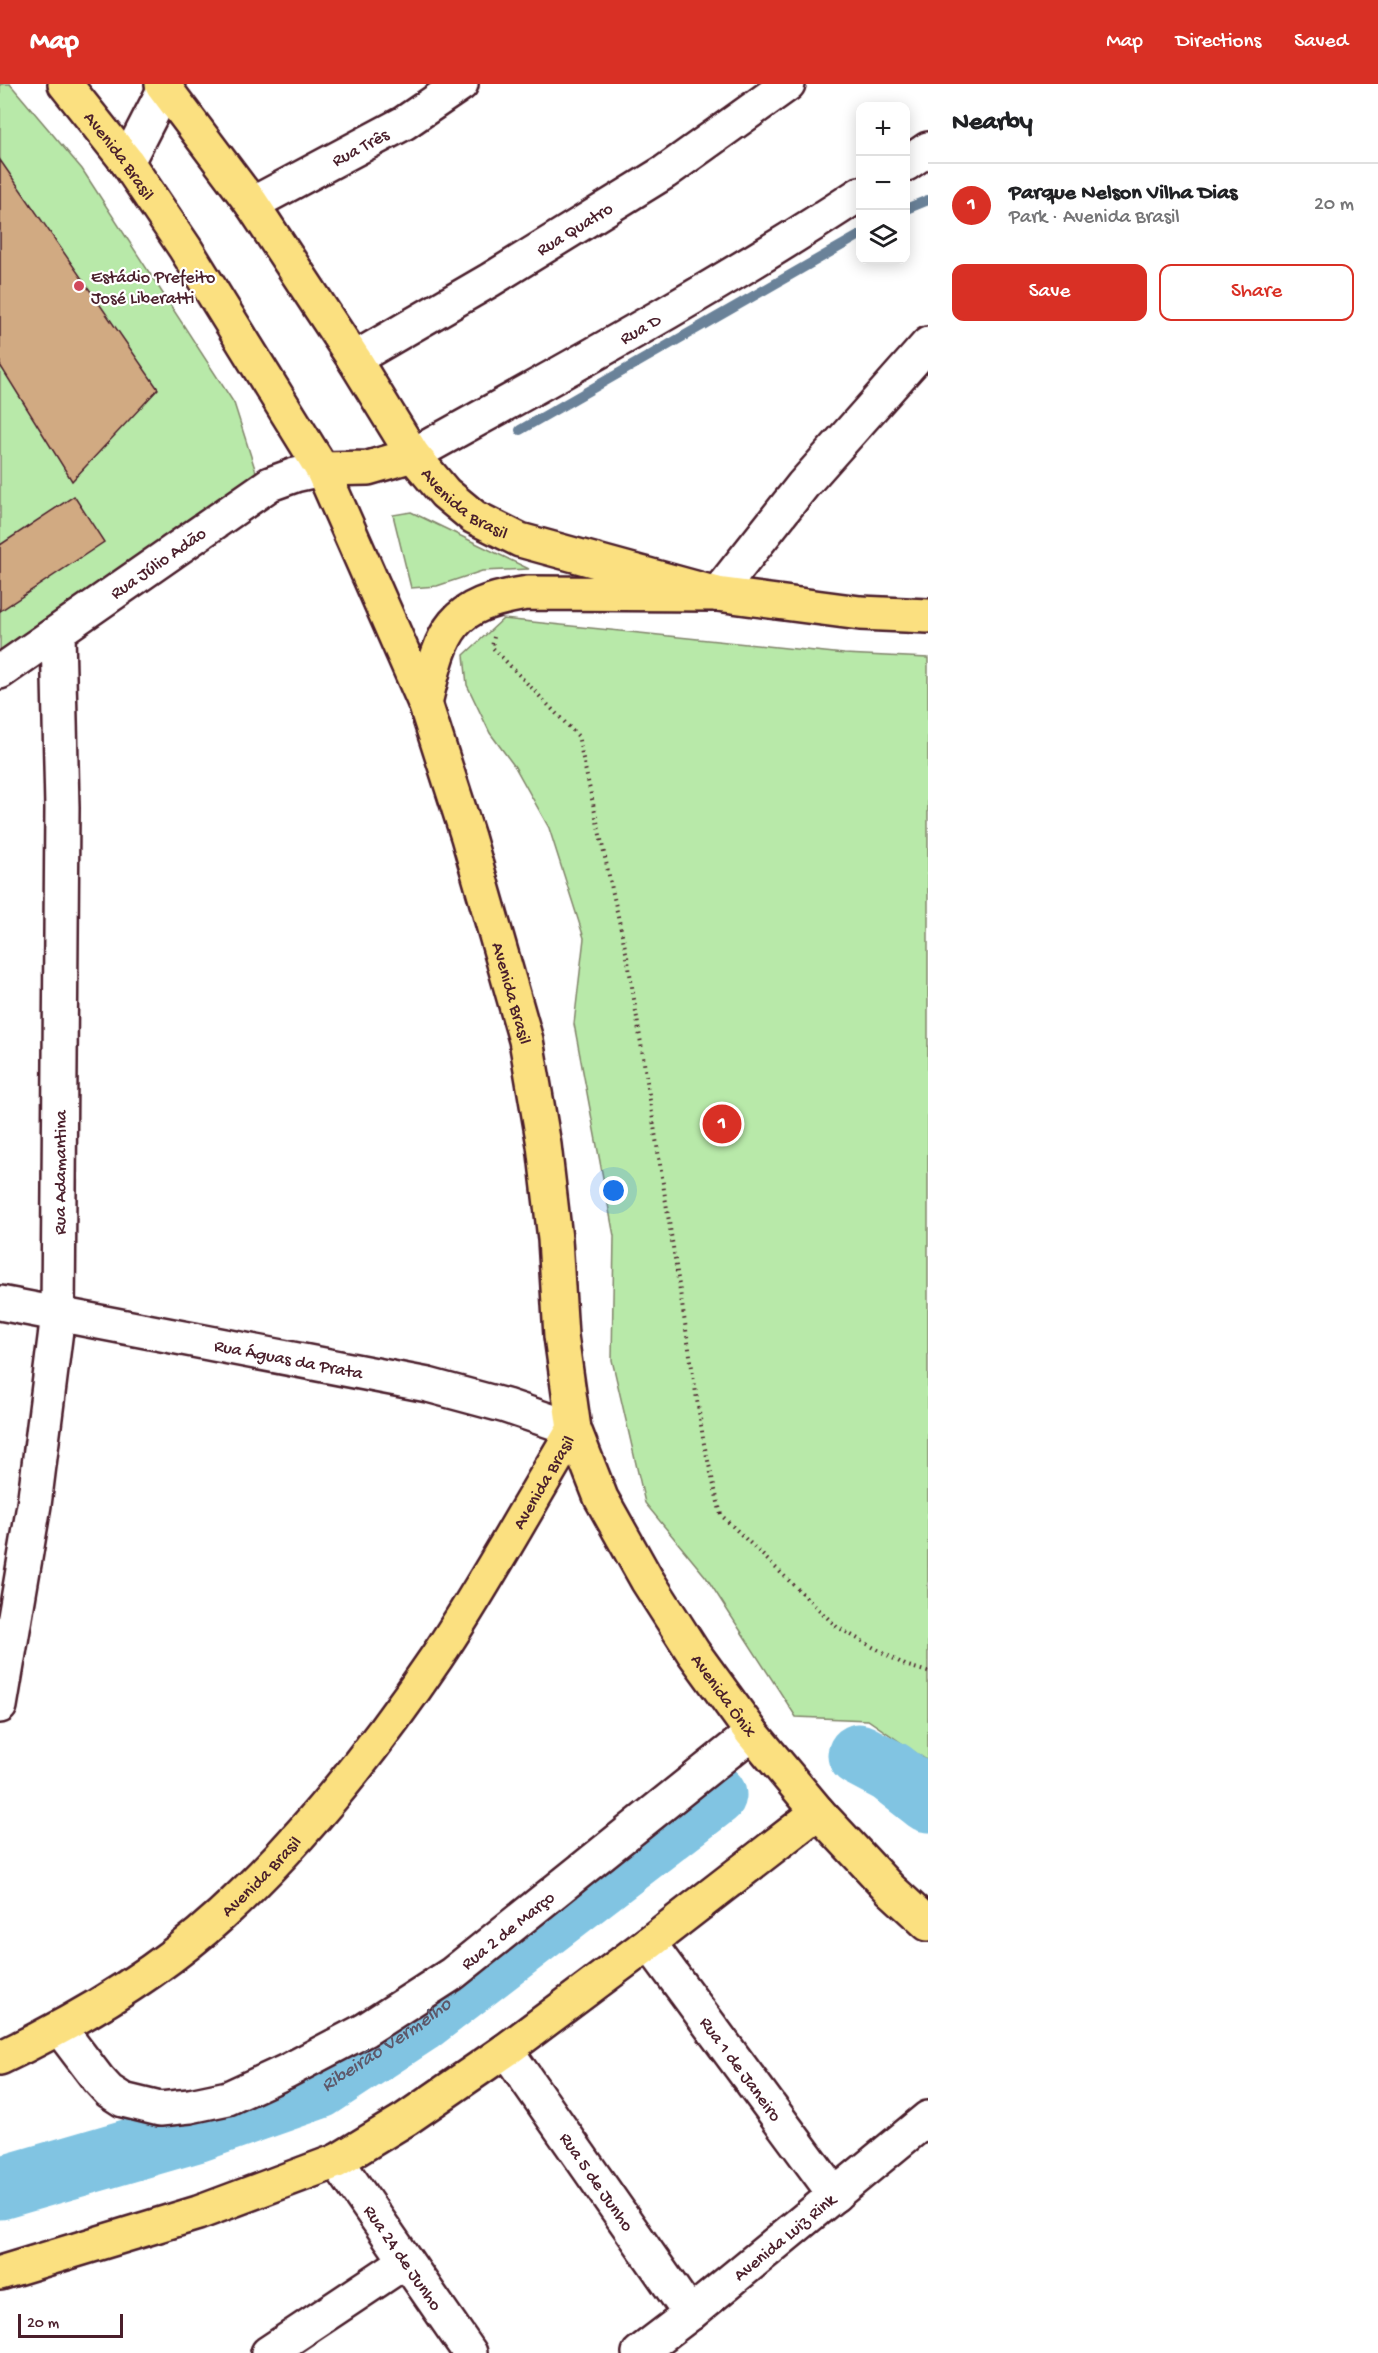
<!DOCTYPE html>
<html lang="en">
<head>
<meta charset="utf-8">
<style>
	:root { --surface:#fff; --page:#f6f6f6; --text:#202124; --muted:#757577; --line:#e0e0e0; --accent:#d93025 }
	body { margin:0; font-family:"Gochi Hand",sans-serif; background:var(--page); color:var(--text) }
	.controls { position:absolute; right:18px; top:18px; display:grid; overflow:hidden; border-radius:12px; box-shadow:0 3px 15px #0003 }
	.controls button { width:54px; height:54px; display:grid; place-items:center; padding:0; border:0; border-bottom:2px solid var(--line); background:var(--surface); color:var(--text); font:30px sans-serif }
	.scale { position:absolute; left:18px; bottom:15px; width:105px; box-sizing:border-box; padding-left:6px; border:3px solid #4a1f2b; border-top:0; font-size:16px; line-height:21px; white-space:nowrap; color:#4a1f2b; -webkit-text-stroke:4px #fff; paint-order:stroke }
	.you { position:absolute; left:614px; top:1107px; width:21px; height:21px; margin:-15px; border:4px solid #fff; border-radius:50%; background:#1a73e8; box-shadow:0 0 0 9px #1a73e833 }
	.badge { display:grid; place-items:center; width:39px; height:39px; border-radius:50%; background:var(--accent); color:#fff; font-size:20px; font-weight:700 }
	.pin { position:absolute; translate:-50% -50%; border:3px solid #fff; box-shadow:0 2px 6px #0006 }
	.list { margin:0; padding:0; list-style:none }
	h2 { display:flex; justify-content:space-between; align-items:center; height:78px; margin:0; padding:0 24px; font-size:26px }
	h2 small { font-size:20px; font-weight:400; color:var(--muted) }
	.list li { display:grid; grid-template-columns:39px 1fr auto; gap:18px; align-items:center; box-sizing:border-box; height:84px; padding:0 24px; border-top:2px solid var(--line) }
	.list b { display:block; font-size:22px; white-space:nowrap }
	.list p { margin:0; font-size:20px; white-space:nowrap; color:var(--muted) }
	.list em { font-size:20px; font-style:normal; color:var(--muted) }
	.actions { display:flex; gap:12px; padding:18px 24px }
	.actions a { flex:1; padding:14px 0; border:2px solid var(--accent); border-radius:12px; text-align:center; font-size:21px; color:var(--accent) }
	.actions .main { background:var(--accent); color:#fff }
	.icon { flex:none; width:33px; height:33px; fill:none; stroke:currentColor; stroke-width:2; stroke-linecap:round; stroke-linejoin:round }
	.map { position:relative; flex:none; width:928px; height:2269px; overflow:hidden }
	header { display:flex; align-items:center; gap:36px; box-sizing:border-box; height:84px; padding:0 30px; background:var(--accent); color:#fff }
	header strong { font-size:28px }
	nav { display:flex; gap:33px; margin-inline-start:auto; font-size:21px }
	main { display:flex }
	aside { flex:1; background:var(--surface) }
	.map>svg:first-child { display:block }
	.green { fill:#b8e9a9; stroke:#81846a; stroke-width:1.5 }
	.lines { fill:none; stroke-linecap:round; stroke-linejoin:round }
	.stream { stroke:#6b8299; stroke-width:10 }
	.river { stroke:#81c4e2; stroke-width:63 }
	.building { fill:#d1aa82; stroke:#4a1f2b; stroke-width:1.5 }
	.minor-casing { stroke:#4a1f2b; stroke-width:38 }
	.major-casing { stroke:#4a1f2b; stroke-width:38 }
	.path { stroke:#4a1f2b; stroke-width:4; stroke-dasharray:1.5 4.5; stroke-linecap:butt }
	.minor { stroke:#fff; stroke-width:33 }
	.major { stroke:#fbe080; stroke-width:33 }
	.poi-dot { fill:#d1495b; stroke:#fff; stroke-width:2 }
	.labels { text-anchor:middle; stroke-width:4.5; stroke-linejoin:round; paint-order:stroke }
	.street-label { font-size:18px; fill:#4a1f2b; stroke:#fff }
	.poi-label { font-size:18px; fill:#4a1f2b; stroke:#fff; text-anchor:start }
	.water-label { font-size:20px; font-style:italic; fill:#5d596b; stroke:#fff }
</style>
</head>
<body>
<header>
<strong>Map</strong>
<nav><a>Map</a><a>Directions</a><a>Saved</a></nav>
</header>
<main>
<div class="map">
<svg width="928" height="2269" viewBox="0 0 928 2269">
	<rect width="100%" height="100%" fill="#fff"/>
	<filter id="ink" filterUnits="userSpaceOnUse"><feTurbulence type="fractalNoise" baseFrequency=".0167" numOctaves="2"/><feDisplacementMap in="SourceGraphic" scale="12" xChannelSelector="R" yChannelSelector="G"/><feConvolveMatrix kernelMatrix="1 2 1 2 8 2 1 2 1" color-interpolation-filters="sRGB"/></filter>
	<g filter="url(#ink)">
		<path class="green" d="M 0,0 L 10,0 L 82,85 L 234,319 L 256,388 L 135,478 L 0,569 Z
			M 411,428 L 529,485 L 482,487 L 437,502 L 411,504 L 393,431 Z
			M 503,535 L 844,570 L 928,574 L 928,1677 L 868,1636 L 796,1633 L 706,1493 L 645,1419 L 612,1276 L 614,1152 L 574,940 L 584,854 L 549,744 L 515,683 L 490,649 L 467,601 L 464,571 Z"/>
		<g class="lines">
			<path class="stream" d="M 906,125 L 928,116
				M 520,346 L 860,151"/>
			<g class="river">
				<path d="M 859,1671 L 891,1688 L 928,1717"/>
				<path id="s1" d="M 0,2104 L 196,2047 L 320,2003 L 419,1938 L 715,1711"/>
			</g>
		</g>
		<path class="building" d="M 0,76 L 158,305 L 72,397 L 0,281 Z
			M 74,412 L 104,458 L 0,527 L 0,461 Z"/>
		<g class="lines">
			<g class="minor-casing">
				<g id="minor">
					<path d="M 127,78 L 167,0"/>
					<path d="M 906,80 L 928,65"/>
					<path id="s2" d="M 252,120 L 404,39 L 461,0"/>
					<path id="s3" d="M 354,275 L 490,196 L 665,88 L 788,0"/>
					<path id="s4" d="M 413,371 C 564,287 716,205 860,110"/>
					<path d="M 717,510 L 803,401 L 928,260"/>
					<path id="s5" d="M 0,588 L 270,400 L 295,391 L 322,385"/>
					<path id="s6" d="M 0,1219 L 428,1301 L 506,1322 L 574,1345"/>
					<path id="s7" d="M 0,1622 L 34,1421 L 58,1230 L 62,724 L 58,549"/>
					<path id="s8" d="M 649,1859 L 835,2111"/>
					<path id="s9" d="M 60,1945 L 98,1995 L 109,2007 L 123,2016 L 160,2025 L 190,2022 L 228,2014 L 287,1987 L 365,1946 L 452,1890 L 752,1649"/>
					<path id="s10" d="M 506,1966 L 690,2230"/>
					<path id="s11" d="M 337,2077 L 470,2269"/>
					<path d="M 268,2269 L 406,2177"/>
					<path id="s12" d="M 639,2269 L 690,2230 L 928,2034"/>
				</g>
			</g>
			<g class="major-casing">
				<g id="major">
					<path id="s13" d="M 65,0 L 127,78 L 185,164 L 322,385 L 425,619 L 468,753 L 526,956 L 544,1061 L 555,1155 L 561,1252 L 574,1345 L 601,1414 L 647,1496 L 693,1568 L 752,1649 L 818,1728 L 890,1805 L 928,1840"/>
					<path id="s14" d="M 162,0 L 252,120 L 354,275 L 413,371 L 445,409 L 474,433 L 520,456 L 717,510"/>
					<path d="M 322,385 L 368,384 L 413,371"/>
					<path d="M 425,619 C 443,546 447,521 528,509 L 717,510 L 860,529 L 928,532"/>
					<path id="s15" d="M 0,1974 C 79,1936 156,1891 221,1831 C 303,1756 373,1667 436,1574 C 486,1500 528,1421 574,1345"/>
					<path d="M 0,2189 L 198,2129 L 337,2077 L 406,2035 L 506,1966 L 649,1859 L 818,1728"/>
				</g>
			</g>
			<path class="path" d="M 494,553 L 492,563 L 578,652 L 628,877 L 704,1360 L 721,1431 L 837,1543 L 905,1581 L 928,1588"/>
			<use href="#minor" class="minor"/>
			<use href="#major" class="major"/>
		</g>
	</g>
	<circle class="poi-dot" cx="79" cy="202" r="6"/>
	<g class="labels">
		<g class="street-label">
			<text dy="6" stroke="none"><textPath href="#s2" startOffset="122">Rua Três</textPath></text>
			<text dy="6" stroke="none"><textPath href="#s13" startOffset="90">Avenida Brasil</textPath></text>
			<text dy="6" stroke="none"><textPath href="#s3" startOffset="256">Rua Quatro</textPath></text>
			<text dy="6" stroke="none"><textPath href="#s4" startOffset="260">Rua D</textPath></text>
			<text dy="6" stroke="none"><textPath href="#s14" startOffset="520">Avenida Brasil</textPath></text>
			<text dy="6" stroke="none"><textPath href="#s5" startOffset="192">Rua Júlio Adão</textPath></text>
			<text dy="6" stroke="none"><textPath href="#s13" startOffset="1022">Avenida Brasil</textPath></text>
			<text dy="6" stroke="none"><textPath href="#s7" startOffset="538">Rua Adamantina</textPath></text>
			<text dy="6" stroke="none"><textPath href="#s6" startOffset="294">Rua Águas da Prata</textPath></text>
			<text dy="6" stroke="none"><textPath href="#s15" startOffset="806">Avenida Brasil</textPath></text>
			<text dy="6" stroke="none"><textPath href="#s13" startOffset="1770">Avenida Ônix</textPath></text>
			<text dy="6" stroke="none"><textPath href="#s15" startOffset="320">Avenida Brasil</textPath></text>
			<text dy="6" stroke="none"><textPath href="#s9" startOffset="530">Rua 2 de Março</textPath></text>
			<text dy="6" stroke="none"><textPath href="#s8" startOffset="156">Rua 1 de Janeiro</textPath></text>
			<text dy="6" stroke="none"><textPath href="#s10" startOffset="160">Rua 5 de Junho</textPath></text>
			<text dy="6" stroke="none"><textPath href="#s12" startOffset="186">Avenida Luiz Rink</textPath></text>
			<text dy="6" stroke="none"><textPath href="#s11" startOffset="117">Rua 24 de Junho</textPath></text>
		</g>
		<g class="poi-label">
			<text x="91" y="198">Estádio Prefeito<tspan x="91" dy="21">José Liberatti</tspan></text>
		</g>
		<g class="water-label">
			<text dy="7" stroke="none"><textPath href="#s1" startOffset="414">Ribeirão Vermelho</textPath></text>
		</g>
	</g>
</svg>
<div class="controls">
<button>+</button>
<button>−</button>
<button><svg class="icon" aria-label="layers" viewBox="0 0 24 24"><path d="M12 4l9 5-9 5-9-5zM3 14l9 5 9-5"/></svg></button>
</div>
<div class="scale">20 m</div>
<div class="you"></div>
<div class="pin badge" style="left:722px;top:1040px">1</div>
</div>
<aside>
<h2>Nearby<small></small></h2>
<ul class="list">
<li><span class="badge">1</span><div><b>Parque Nelson Vilha Dias</b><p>Park · Avenida Brasil</p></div><em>20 m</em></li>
</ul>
<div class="actions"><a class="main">Save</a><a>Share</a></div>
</aside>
</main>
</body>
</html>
